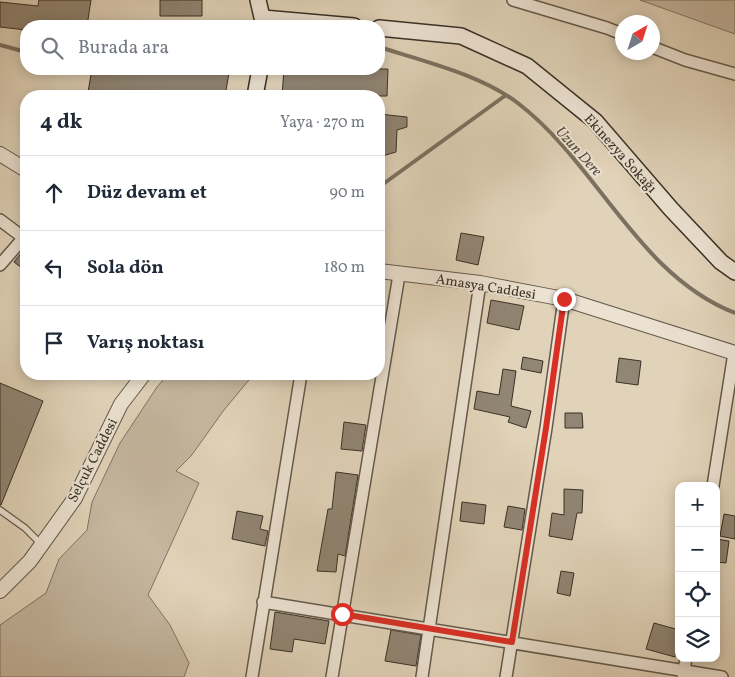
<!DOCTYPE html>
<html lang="tr">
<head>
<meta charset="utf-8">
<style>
	:root { --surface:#fff; --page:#f6f6f7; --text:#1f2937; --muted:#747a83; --line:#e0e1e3 }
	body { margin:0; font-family:Vollkorn,serif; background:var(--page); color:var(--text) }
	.controls { position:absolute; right:15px; bottom:15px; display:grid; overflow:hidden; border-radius:10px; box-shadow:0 2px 12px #0003 }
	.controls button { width:45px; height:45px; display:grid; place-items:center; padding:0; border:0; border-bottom:1px solid var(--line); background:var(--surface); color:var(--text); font:25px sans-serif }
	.compass { position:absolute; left:615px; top:15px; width:45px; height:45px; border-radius:50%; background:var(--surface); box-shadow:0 2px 12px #0003; rotate:39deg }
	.stop { position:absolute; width:15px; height:15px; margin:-11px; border:4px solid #d93025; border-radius:50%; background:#fff }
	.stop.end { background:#d93025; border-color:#fff; box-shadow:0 1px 5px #0008 }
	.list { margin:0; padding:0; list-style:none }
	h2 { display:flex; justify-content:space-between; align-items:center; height:65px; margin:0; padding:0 20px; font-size:21px }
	h2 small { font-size:16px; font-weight:400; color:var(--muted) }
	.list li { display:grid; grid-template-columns:32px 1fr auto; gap:15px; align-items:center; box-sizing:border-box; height:75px; padding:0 20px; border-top:1px solid var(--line) }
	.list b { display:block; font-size:19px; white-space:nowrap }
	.list em { font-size:16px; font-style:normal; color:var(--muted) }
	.icon { flex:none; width:28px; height:28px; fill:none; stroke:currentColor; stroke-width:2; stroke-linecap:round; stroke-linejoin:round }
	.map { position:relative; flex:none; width:735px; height:677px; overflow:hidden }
	.search { position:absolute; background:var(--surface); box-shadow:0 2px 12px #0003; left:20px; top:20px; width:365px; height:55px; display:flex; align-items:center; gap:12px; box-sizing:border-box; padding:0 18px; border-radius:20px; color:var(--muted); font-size:19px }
	.panel { position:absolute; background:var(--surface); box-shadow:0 2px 12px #0003; left:20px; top:90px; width:365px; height:290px; border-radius:20px }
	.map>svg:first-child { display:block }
	.green { fill:#c5b7a0; stroke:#807464 }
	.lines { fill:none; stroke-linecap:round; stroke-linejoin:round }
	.stream { stroke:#7c7161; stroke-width:4 }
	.building { fill:#918573; stroke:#3a3127 }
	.service-casing { stroke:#645a4c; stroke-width:8 }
	.minor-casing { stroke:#645a4c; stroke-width:14 }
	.tertiary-casing { stroke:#645a4c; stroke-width:16 }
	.secondary-casing { stroke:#3a3127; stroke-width:18 }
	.service { stroke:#ece2d2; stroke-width:5.5 }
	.minor { stroke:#ece2d2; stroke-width:11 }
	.tertiary { stroke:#ece2d2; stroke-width:14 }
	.secondary { stroke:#ece2d2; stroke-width:15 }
	.route { stroke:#d93025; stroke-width:6 }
	.labels { text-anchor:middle; stroke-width:4; stroke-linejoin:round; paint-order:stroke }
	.street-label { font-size:14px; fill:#3a3127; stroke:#ece2d2 }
	.water-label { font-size:15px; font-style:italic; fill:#564c3f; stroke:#ece2d2 }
</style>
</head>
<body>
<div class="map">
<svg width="735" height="677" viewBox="0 0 735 677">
	<rect width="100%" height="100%" fill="#e1d3b9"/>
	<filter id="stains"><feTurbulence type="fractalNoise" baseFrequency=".004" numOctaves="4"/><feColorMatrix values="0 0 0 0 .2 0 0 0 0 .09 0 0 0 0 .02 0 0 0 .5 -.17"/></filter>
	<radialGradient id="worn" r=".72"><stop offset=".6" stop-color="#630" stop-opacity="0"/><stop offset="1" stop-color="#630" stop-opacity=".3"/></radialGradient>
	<path class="green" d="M 640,0 L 735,0 L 735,34 Z
		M 168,374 L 254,374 L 224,410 L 191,456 L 176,471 L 199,483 L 148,595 L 170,625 L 189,663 L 184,677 L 0,677 L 0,625 L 46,593 L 59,559 L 87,530 L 92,502 L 120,443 L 157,387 Z"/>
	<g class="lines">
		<path class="stream" d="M 0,45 L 26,52
			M 379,47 C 423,61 482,75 519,104 C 598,165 638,275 735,313
			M 379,187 L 506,95"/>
	</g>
	<path class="building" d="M 39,0 L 91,0 L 87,26 L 26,26 L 26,30 L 0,27 L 0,2 L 38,6 Z
		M 160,0 L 202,0 L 202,16 L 160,16 Z
		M 92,69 L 202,69 L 229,73 L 225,96 L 115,96 L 88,92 Z
		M 284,69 L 388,69 L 387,96 L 282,96 Z
		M 379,114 L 407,117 L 407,127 L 397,130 L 396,152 L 379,157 Z
		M 461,233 L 484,237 L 478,265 L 456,260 Z
		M 26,247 L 26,271 L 14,262 Z
		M 491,300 L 524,306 L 519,330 L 487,323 Z
		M 523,357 L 543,361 L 541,373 L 521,369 Z
		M 619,358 L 641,361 L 638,385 L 616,382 Z
		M 503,369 L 516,371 L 511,406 L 531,411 L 526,428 L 508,422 L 510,417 L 474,409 L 477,391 L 499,395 Z
		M 0,383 L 43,401 L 1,505 L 0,505 Z
		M 565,413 L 582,413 L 583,428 L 565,428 Z
		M 344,422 L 366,425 L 362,451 L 341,449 Z
		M 336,472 L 358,475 L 345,556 L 338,554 L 336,572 L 317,571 L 328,509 L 332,509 Z
		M 564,489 L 583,490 L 582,513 L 577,513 L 572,540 L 549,536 L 552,513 L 564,515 Z
		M 462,502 L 486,505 L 484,524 L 460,521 Z
		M 508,506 L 525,509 L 522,530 L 504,527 Z
		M 237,511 L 263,516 L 260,529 L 268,531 L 265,546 L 232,539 Z
		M 724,514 L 735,516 L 735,539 L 720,536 Z
		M 716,539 L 729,541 L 726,563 L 716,562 Z
		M 561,571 L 574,573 L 570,596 L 557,593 Z
		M 275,612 L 329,621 L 325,644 L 294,639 L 292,652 L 270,649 Z
		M 654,623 L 679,630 L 679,644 L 675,657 L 646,649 Z
		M 391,630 L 421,635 L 416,666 L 385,661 Z"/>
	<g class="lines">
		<g class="service-casing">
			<path id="service" d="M 0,510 L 25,528 L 41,544"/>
		</g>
		<g class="minor-casing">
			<path id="minor" d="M 513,0 L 607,28 L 622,34
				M 652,47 L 685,60 L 735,74
				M 0,220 L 24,238
				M 0,265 L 26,235
				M 713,486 L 734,353
				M 263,602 L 722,677
				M 252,677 L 301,374
				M 332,677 L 399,275
				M 422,677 L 480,283
				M 506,677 L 546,428 L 564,299
				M 683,677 L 686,658"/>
		</g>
		<g class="tertiary-casing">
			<path id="tertiary" d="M 0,154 L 26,170
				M 379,271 L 480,283 L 564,299 L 735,353
				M 0,591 L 30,561 L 75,498 L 121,404 L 144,374"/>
		</g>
		<g class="secondary-casing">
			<path id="secondary" d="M 258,0 L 264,26
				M 263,18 L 354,26
				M 379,28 L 461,36 L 527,66 L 595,121 L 671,209 L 721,262 L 735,272
				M 255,96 L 260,69"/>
		</g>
		<use href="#service" class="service"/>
		<use href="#minor" class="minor"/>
		<use href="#tertiary" class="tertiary"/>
		<use href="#secondary" class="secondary"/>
	</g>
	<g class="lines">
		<path class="route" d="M 342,614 L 512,642 L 546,428 L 564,299"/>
	</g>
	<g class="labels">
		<g class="street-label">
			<text transform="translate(621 153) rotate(48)" y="5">Ekinezya Sokağı</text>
			<text transform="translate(486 286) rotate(9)" y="5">Amasya Caddesi</text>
			<text transform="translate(92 460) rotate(-63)" y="5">Selçuk Caddesi</text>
		</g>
		<g class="water-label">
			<text transform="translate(579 151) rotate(48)" y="5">Uzun Dere</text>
		</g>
	</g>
	<rect width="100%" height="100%" filter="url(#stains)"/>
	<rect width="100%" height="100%" fill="url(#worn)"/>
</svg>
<div class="controls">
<button>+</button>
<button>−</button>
<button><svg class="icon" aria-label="locate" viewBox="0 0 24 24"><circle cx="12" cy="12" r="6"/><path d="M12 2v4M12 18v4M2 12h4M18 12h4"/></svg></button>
<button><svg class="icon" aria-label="layers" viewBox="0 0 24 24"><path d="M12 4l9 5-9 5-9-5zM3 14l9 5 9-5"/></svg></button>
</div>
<svg class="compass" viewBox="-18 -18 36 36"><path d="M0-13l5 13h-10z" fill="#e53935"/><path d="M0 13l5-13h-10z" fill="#747a83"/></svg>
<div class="stop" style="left:342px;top:614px"></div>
<div class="stop end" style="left:564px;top:299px"></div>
<div class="search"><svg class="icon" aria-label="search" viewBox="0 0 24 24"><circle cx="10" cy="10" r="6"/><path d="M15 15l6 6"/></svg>Burada ara</div>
<section class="panel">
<h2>4 dk<small>Yaya · 270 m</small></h2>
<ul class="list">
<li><svg class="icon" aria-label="ahead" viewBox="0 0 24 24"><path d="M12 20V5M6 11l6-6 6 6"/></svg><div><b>Düz devam et</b></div><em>90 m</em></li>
<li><svg class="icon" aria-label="left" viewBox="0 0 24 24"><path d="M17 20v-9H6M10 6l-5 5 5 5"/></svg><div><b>Sola dön</b></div><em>180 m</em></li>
<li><svg class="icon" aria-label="arrive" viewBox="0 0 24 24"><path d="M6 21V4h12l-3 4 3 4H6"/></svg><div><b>Varış noktası</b></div></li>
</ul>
</section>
</div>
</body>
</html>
